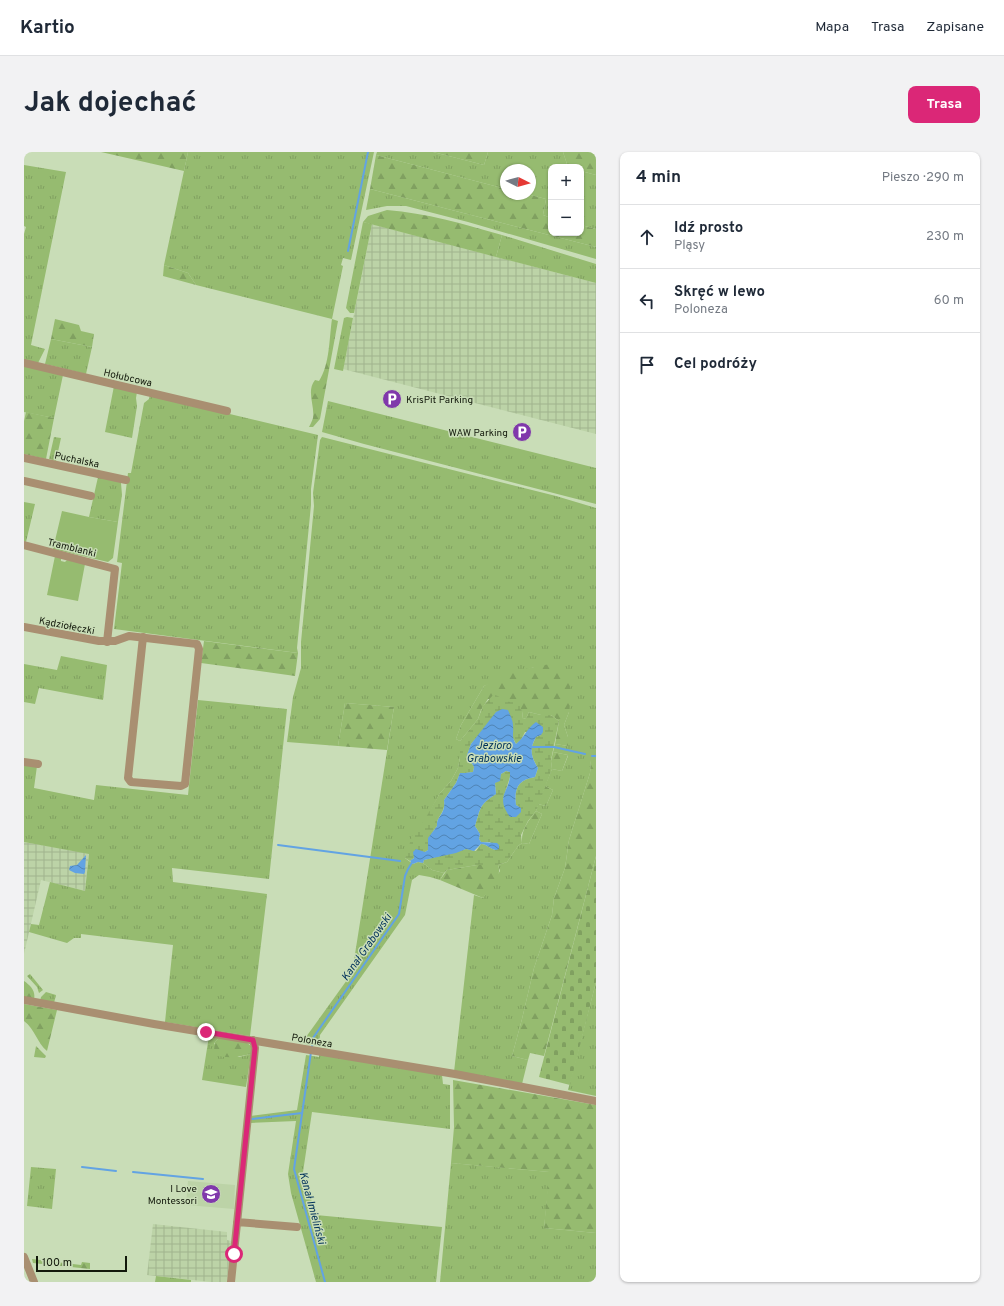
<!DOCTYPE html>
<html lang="pl">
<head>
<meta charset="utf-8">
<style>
	:root { --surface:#fff; --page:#f2f2f3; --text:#1f2937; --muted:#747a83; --line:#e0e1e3; --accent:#db2777 }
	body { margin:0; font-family:Overpass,sans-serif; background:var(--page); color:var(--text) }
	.controls { position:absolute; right:12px; top:12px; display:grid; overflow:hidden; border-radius:8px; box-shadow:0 1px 3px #0004 }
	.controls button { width:36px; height:36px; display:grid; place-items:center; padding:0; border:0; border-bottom:1px solid var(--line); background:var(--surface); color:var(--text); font:20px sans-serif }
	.compass { position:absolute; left:476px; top:12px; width:36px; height:36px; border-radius:50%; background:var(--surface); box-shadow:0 1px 3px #0004; rotate:96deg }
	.scale { position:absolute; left:12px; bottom:10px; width:91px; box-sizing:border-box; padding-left:4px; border:2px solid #12180b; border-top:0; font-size:11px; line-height:14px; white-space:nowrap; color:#12180b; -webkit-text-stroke:3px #c9ddb7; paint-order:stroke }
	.stop { position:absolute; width:12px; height:12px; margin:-9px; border:3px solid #db2777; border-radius:50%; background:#fff }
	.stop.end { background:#db2777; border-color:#fff; box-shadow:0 1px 4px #0008 }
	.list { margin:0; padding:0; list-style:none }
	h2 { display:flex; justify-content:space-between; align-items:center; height:52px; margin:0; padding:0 16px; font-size:17px }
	h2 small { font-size:13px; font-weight:400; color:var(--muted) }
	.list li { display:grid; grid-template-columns:26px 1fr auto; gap:12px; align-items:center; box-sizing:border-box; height:64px; padding:0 16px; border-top:1px solid var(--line) }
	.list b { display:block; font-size:15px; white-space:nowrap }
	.list p { margin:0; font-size:13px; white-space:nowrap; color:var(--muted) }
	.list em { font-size:13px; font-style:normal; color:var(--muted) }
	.icon { flex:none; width:22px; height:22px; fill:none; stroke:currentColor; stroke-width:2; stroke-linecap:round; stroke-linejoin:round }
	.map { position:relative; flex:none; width:572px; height:1130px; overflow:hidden; border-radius:8px }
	header { display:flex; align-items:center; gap:24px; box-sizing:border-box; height:56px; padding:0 20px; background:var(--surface); border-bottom:1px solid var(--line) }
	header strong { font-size:19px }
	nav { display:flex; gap:22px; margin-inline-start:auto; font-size:14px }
	.intro { display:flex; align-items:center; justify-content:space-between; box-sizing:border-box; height:96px; padding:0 24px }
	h1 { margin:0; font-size:28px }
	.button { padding:10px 18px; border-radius:8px; background:var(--accent); color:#fff; font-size:14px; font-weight:700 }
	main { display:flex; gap:24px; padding:0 24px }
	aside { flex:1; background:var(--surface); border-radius:8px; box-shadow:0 1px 3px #0004 }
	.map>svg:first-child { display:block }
	.built { fill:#bcd3a7 }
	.industrial { fill:url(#industrial-grid) }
	.grass { fill:url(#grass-tufts) }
	.forest { fill:url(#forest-firs) }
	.wetland { fill:url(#wetland-marsh) }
	.cemetery { fill:url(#cemetery-stones) }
	.garden { fill:#96bb70 }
	.water { fill:url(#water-waves) }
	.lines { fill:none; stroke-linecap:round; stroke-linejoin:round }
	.stream { stroke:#62a3e3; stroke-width:2 }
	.minor { stroke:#a98f71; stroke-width:8 }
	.route { stroke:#db2777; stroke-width:5 }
	.labels { text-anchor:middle; stroke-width:3; stroke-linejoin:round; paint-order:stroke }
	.street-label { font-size:10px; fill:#12180b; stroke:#c9ddb7 }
	.poi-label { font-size:10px; fill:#12180b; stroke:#c9ddb7; text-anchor:end }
	.water-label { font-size:11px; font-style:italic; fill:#00315a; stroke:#c9ddb7 }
</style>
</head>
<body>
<header>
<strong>Kartio</strong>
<nav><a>Mapa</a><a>Trasa</a><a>Zapisane</a></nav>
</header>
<div class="intro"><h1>Jak dojechać</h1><a class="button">Trasa</a></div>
<main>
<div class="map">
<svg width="572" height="1130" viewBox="0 0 572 1130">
	<defs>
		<pattern id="industrial-grid" width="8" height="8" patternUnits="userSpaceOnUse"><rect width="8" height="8" fill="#bcd3a7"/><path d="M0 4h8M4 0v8" fill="none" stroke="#a1b48e"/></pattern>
		<pattern id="grass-tufts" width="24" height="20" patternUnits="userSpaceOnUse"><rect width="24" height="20" fill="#96bb70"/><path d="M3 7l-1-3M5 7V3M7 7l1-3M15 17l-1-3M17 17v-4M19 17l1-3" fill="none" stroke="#80a060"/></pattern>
		<pattern id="forest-firs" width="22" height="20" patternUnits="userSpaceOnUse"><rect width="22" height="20" fill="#96bb70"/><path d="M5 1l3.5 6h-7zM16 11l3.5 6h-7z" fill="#80a060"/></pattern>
		<pattern id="wetland-marsh" width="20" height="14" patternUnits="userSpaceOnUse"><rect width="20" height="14" fill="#96bb70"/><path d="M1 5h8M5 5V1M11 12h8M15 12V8" fill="none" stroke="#80a060"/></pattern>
		<pattern id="cemetery-stones" width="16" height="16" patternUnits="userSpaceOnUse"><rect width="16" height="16" fill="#96bb70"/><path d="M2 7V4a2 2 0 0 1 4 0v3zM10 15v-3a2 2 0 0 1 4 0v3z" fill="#80a060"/></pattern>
		<pattern id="water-waves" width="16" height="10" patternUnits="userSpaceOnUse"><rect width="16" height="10" fill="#62a3e3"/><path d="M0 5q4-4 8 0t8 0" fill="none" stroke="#4f84b6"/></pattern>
	</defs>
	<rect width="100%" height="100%" fill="#c9ddb7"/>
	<path class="built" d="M 164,1029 L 211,1033 L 210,1057 L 162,1053 Z"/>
	<path class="industrial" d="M 348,72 L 572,131 L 572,282 L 319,217 Z
		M 0,690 L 65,701 L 61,739 L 17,728 L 0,802 Z
		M 129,1072 L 203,1080 L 203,1088 L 207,1089 L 203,1130 L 187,1130 L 123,1123 Z"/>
	<path class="grass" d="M 164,0 L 350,0 L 327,108 L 319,106 L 317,113 L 319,114 L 308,167 L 172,133 L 164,121 L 140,113 Z
		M 353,0 L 409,0 L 460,13 L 464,0 L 539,0 L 544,15 L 527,15 L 527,66 L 519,63 L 522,47 L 503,42 L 506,42 L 506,18 L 482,18 L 482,37 L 352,3 Z
		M 0,13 L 42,20 L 7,193 L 21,197 L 14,211 L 0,208 L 0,82 L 2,75 L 0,74 Z
		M 557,19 L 572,23 L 572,77 L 557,73 Z
		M 346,37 L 572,95 L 572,107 L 444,70 L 382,54 L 363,54 L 342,58 Z
		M 339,70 L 348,72 L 330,161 L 326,161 L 322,156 Z
		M 478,83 L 572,112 L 572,131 L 472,105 Z
		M 323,165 L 329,166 L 319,219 L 310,217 L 320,166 Z
		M 27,187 L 68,195 L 62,222 L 21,212 Z
		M 0,214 L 39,223 L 30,266 L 0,260 Z
		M 90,234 L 113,240 L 112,246 L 113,254 L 108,286 L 81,280 Z
		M 126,243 L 294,283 L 287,337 L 287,353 L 273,496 L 274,501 L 90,477 L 98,411 L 93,410 L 104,321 L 107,321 L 120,251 L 125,247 Z
		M 304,249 L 572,316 L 572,352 L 340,292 L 298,280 Z
		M 30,285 L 37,286 L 32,309 L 25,307 Z
		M 298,285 L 532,344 L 572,356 L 572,608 L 567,608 L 566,621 L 545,688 L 541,716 L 530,746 L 528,763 L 510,816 L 498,867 L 488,904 L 504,908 L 498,932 L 430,920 L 450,743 L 459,746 L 476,719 L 474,713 L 483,710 L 494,694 L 498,691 L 505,692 L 518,662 L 512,659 L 514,652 L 522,654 L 529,638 L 521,634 L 528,617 L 538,619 L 544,604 L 544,603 L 529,600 L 531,592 L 544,594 L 544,585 L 540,573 L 545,560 L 510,515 L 460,534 L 437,573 L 432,587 L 436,589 L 436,605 L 434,616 L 427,629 L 416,641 L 381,706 L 389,712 L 394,710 L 399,711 L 408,718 L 420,721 L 416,728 L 406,725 L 395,723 L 388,728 L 381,763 L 296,883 L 294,894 L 281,892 L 282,885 L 328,821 L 370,555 L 321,551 L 314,594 L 263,590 L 269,545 L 277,516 L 277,490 L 290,354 L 289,341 L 296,288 Z
		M 74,325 L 96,330 L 97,331 L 98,343 L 94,370 L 65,365 Z
		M 0,350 L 11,352 L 2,390 L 0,389 Z
		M 37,504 L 83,513 L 79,548 L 15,536 L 11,552 L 0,550 L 0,512 L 33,518 Z
		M 174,548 L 263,557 L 245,727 L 148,716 L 149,730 L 243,742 L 226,884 L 141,870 L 149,793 L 57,782 L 57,786 L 50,786 L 43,791 L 5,780 L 7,772 L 15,773 L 26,730 L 61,739 L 65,702 L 0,690 L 0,612 L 13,614 L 10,636 L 70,648 L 72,633 L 164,643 Z
		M 6,822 L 19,838 L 15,841 L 13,835 L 3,824 Z
		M 572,830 L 572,944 L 544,938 Z
		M 22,840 L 32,843 L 30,851 L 16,849 L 17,845 Z
		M 185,884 L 195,886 L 191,890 L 190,892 L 215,905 L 227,902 L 222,935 L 178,928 Z
		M 295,902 L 418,923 L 419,932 L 426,933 L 426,977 L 288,960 L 279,1020 L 292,1063 L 418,1075 L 412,1130 L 292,1130 L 267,1041 L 264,1022 L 272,969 L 226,971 L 226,964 L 273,958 L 282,903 L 295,905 Z
		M 427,1011 L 526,1020 L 520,1076 L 572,1081 L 572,1130 L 416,1130 Z
		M 7,1015 L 32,1017 L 28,1057 L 3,1054 Z
		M 132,1124 L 167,1128 L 167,1130 L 131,1130 Z"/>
	<path class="forest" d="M 77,0 L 164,0 L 160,19 Z
		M 409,0 L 464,0 L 460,13 Z
		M 539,0 L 572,0 L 572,23 L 557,19 L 557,15 L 544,15 Z
		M 352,3 L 482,37 L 482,42 L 503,42 L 522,47 L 519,63 L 527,66 L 527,81 L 557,81 L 557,73 L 572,77 L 572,95 L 346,37 Z
		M 363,58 C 402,61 440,72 478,83 L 472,105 L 339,70 L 344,64 Z
		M 140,113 L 164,121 L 172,133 L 139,124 Z
		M 31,167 L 55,173 L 57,179 L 70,182 L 68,195 L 27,187 Z
		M 308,167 L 314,169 L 296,267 L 289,275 L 285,275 C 286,273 288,269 289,266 C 291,254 282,239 291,228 L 295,229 C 306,212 305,187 308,167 Z
		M 2,260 L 30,266 L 22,307 L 0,302 L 0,269 Z
		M 180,489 L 274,501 L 271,524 L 177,511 Z
		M 526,512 L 547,525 L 545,560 L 540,573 L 544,585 L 544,594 L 531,592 L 535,569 L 527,563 L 517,563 L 505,560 L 502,566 L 499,567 L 498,559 L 478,547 L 464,547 L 457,558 L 454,567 L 436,589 L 432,587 L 437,573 L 460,534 L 481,522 L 510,515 Z
		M 321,551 L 370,555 L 363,598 L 314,594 Z
		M 529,600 L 544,603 L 538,619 L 528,617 L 527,609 Z
		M 567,608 L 572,608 L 572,704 L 520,904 L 506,901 L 504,908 L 488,904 L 498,867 L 510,816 L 528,763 L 530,746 L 541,716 L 545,688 L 566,621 Z
		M 521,634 L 529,638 L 522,654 L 514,652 Z
		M 512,659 L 518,662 L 505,692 L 498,691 C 497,678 504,669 512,659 Z
		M 453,713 L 474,713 C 479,725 466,737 459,746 L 416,728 L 423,718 Z
		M 0,829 C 6,833 12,839 10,847 L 0,845 Z
		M 0,852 L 33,858 L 23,899 C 13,891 11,877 0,869 Z
		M 195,886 L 222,890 L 227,894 L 227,902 C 214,905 204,907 192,903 L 190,898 L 191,890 Z
		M 12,894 L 22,904 L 21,906 L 10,905 Z
		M 429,928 L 572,953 L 572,1081 L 520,1076 L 525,1020 L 427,1011 L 430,975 Z
		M 8,1107 L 57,1113 L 58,1110 L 66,1111 L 66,1117 L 9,1111 Z"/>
	<path class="wetland" d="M 470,542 L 485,550 L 489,549 L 494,550 L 498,559 L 499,567 L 502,566 L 505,560 L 517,563 L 527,563 L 535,569 L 527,608 L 528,617 L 512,659 L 504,669 L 497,683 L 498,691 L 494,694 L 483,710 L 474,713 L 453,713 L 423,718 L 420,721 L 408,718 L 399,711 L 400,708 L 442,697 L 452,699 L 457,692 C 463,692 466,697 472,698 L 466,690 L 457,690 L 455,687 L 456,682 L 451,674 C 457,655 455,653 472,642 L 471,631 L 477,622 L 482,619 L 486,620 L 486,625 L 479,647 L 497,656 L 492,653 C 490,636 494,628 511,625 L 514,616 C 507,604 505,598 512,585 L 517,583 L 501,580 L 497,588 L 492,592 L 489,586 L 489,574 L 460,577 L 447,592 L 443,603 L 450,615 L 449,620 L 441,621 L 436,621 L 432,631 L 420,648 C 422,662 412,664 413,674 C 407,681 404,689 404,698 L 401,700 L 398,700 L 386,709 L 381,706 L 391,675 L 398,672 L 416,641 L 427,629 L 434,616 L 436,605 L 436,589 L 454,567 L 459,554 Z"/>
	<path class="cemetery" d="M 572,704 L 572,830 L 546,933 L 515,925 Z"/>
	<path class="garden" d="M 38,359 L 65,365 L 94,370 L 89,406 L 84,410 L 29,397 Z
		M 31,404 L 37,406 L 37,409 L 41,410 L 43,408 L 61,412 L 54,449 L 23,443 Z"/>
	<path class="water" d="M 478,557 L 484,558 C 486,563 489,568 489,573 C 490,582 487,584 492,592 C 500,586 503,576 512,570 L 519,575 L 519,580 L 517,583 L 512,585 C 505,597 507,605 514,616 L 511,625 C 494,628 490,636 492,653 L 497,656 L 497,660 L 492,665 L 486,665 C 470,643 487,640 486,620 L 482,619 L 477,622 L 476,629 L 471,631 L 472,642 C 455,653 457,655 451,674 L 456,682 L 455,687 L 457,690 L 473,691 L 475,693 L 475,697 L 472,698 C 466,697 463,692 457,692 L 450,699 L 442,697 L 432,701 L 400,708 L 399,711 L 394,710 L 389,712 L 386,709 L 390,706 L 389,700 L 392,697 L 401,700 L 404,698 L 404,686 L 413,674 C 412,664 422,663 420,648 L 432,631 L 436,621 L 441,621 L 449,620 L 450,615 L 443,603 L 447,592 L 472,560 Z
		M 62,703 L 61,720 L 60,722 L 51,721 L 45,718 L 46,714 L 53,713 Z"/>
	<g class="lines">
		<path class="stream" d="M 324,99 L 344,0
			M 507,595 L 530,595 L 561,602
			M 568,604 L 572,604
			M 254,693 L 376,709
			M 288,895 L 289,886 L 375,762 L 381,724 L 384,717 L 389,709
			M 287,900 L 270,1017 L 301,1130
			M 228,967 L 278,961
			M 58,1015 L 92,1019
			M 109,1020 L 179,1027"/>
		<path class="minor" d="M 0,211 L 203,259
			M 0,306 L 102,328
			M 0,329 L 67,344
			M 0,393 L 91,417 L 83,490
			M 0,475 L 75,489 L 91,489 L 105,484 L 173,492 L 175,497 L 161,632 L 157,634 L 107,630 L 104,626 L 119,485
			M 0,610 L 14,612
			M 0,848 L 130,872 L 431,922 L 572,949
			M 213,1070 L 273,1075
			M 0,1105 L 10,1130
			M 207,1130 L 231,896 L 229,888"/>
	</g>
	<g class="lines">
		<path class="route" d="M 182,880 L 229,888 L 231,896 L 210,1102"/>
	</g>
	<defs>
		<g id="parking-disc" transform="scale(1)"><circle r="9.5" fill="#8038ab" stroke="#c9ddb7"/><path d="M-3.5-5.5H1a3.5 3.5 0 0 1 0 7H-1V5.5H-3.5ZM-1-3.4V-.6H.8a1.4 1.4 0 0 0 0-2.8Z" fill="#fff"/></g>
		<g id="school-disc" transform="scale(1)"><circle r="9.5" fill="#8038ab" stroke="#c9ddb7"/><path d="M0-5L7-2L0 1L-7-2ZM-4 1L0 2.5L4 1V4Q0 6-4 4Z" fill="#fff"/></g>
	</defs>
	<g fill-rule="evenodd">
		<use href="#parking-disc" x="368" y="247"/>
		<use href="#parking-disc" x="498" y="280"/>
		<use href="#school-disc" x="187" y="1042"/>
	</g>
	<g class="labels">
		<g class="street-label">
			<text transform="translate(104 225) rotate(13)" y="4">Hołubcowa</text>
			<text transform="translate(53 307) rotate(12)" y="4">Puchalska</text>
			<text transform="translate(48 395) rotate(14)" y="4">Tramblanki</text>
			<text transform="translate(43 473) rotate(11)" y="4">Kądziołeczki</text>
			<text transform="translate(288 888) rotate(10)" y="4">Poloneza</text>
		</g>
		<g class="poi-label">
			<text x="382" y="251" text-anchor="start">KrisPit Parking</text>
			<text x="484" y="284">WAW Parking</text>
			<text x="173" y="1040">I Love<tspan x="173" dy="12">Montessori</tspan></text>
		</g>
		<g class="water-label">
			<text x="470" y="597">Jezioro<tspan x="470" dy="13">Grabowskie</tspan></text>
			<text transform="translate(342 795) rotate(-55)" y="4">Kanał Grabowski</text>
			<text transform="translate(289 1056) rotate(75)" y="4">Kanał Imieliński</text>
		</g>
	</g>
</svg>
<div class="controls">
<button>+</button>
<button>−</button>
</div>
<svg class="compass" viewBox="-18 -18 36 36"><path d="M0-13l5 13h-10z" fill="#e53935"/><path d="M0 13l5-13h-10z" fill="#747a83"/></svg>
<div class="scale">100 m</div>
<div class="stop" style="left:210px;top:1102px"></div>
<div class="stop end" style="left:182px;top:880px"></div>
</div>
<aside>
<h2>4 min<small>Pieszo · 290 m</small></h2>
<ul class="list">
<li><svg class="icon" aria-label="ahead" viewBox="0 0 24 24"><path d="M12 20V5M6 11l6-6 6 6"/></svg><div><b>Idź prosto</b><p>Pląsy</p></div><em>230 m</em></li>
<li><svg class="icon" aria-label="left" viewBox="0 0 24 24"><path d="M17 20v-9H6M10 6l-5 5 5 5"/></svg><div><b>Skręć w lewo</b><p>Poloneza</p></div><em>60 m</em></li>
<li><svg class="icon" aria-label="arrive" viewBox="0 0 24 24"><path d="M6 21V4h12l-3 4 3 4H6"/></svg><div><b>Cel podróży</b></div></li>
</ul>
</aside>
</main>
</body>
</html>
